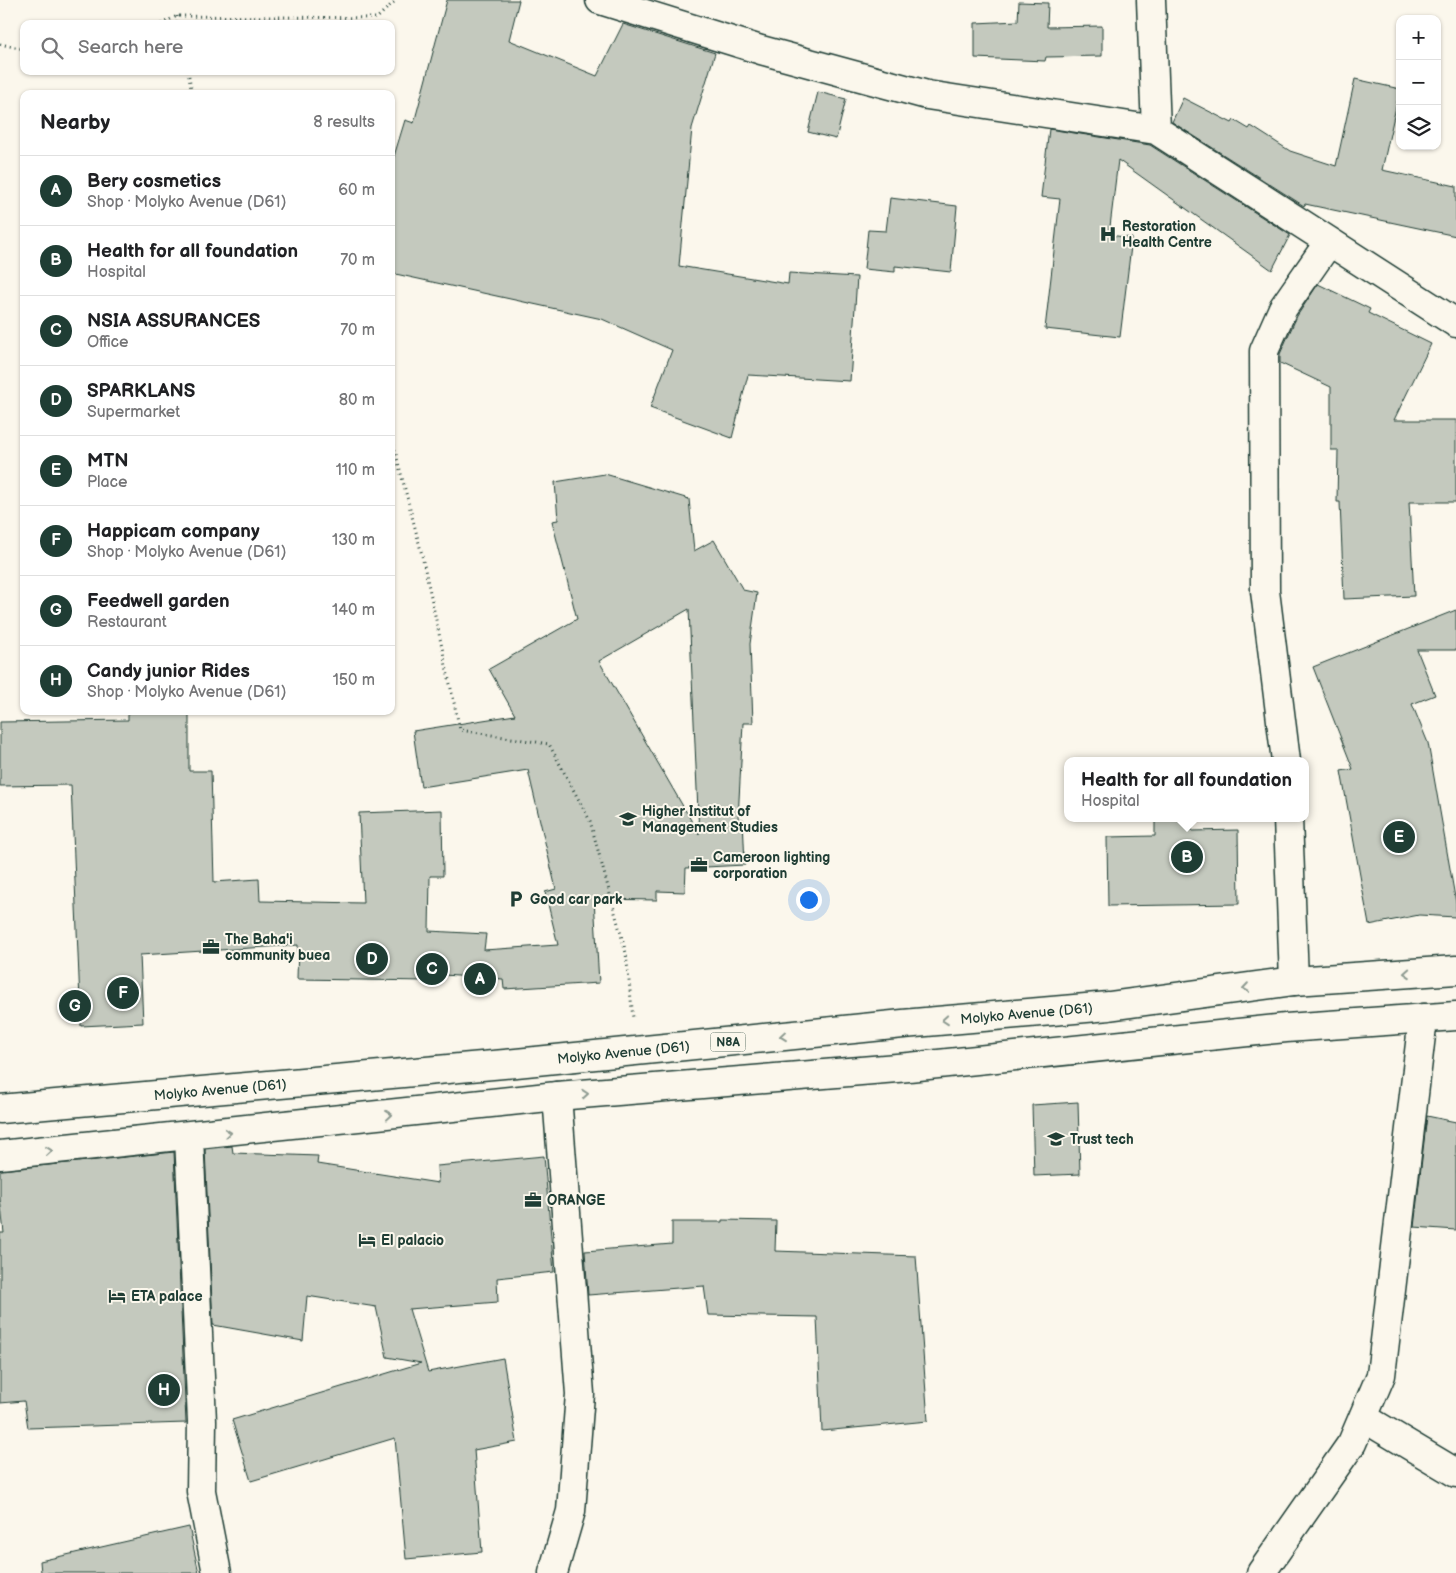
<!DOCTYPE html>
<html lang="en">
<head>
<meta charset="utf-8">
<style>
	:root { --surface:#fff; --page:#f6f6f6; --text:#202124; --muted:#757577; --line:#e0e0e0; --accent:#1f3d34 }
	body { margin:0; font-family:"Balsamiq Sans",sans-serif; background:var(--page); color:var(--text) }
	.controls { position:absolute; right:15px; top:15px; display:grid; overflow:hidden; border-radius:10px; box-shadow:0 1px 4px #0004 }
	.controls button { width:45px; height:45px; display:grid; place-items:center; padding:0; border:0; border-bottom:1px solid var(--line); background:var(--surface); color:var(--text); font:25px sans-serif }
	.you { position:absolute; left:808px; top:899px; width:18px; height:18px; margin:-12px; border:4px solid #fff; border-radius:50%; background:#1a73e8; box-shadow:0 0 0 8px #1a73e833 }
	.badge { display:grid; place-items:center; width:32px; height:32px; border-radius:50%; background:var(--accent); color:#fff; font-size:16px; font-weight:700 }
	.pin { position:absolute; translate:-50% -50%; border:2px solid #fff; box-shadow:0 1px 5px #0006 }
	.popup { position:absolute; left:1064px; top:757px; width:245px; height:65px; box-sizing:border-box; display:grid; place-content:center; border-radius:10px; background:var(--surface); filter:drop-shadow(0 1px 4px #0005); font-size:16px; white-space:nowrap; color:var(--muted) }
	.popup b { font-size:19px; color:var(--text) }
	.popup::after { content:''; position:absolute; left:50%; top:100%; margin-left:-10px; border:10px solid transparent; border-top-color:var(--surface) }
	.list { margin:0; padding:0; list-style:none }
	h2 { display:flex; justify-content:space-between; align-items:center; height:65px; margin:0; padding:0 20px; font-size:21px }
	h2 small { font-size:16px; font-weight:400; color:var(--muted) }
	.list li { display:grid; grid-template-columns:32px 1fr auto; gap:15px; align-items:center; box-sizing:border-box; height:70px; padding:0 20px; border-top:1px solid var(--line) }
	.list b { display:block; font-size:19px; white-space:nowrap }
	.list p { margin:0; font-size:16px; white-space:nowrap; color:var(--muted) }
	.list em { font-size:16px; font-style:normal; color:var(--muted) }
	.icon { flex:none; width:28px; height:28px; fill:none; stroke:currentColor; stroke-width:2; stroke-linecap:round; stroke-linejoin:round }
	.map { position:relative; flex:none; width:1456px; height:1573px; overflow:hidden }
	.search { position:absolute; background:var(--surface); box-shadow:0 1px 4px #0004; left:20px; top:20px; width:375px; height:55px; display:flex; align-items:center; gap:12px; box-sizing:border-box; padding:0 18px; border-radius:10px; color:var(--muted); font-size:19px }
	.panel { position:absolute; background:var(--surface); box-shadow:0 1px 4px #0004; left:20px; top:90px; width:375px; height:625px; border-radius:10px }
	.map>svg:first-child { display:block }
	.building { fill:#c4c9be; stroke:#1f3d34; fill-rule:evenodd }
	.lines { fill:none; stroke-linecap:round; stroke-linejoin:round }
	.minor-casing { stroke:#1f3d34; stroke-width:31 }
	.highway-casing { stroke:#1f3d34; stroke-width:31 }
	.path { stroke:#1f3d34; stroke-width:3; stroke-dasharray:1 4; stroke-linecap:butt }
	.minor { stroke:#fbf7ec; stroke-width:28 }
	.highway { stroke:#fbf7ec; stroke-width:28 }
	.oneway { stroke:#8d9a90 }
	.labels { text-anchor:middle; stroke-width:4; stroke-linejoin:round; paint-order:stroke }
	.shield { fill:#fbf7ec; stroke:#61756b; stroke-width:1 }
	.shield-label { font-size:12px; font-weight:bold; fill:#1f3d34 }
	.poi-label { font-size:14px; font-weight:bold; fill:#1f3d34; stroke:#fbf7ec; text-anchor:start }
	.street-label { font-size:14px; fill:#1f3d34; stroke:#fbf7ec }
</style>
</head>
<body>
<div class="map">
<svg width="1456" height="1573" viewBox="0 0 1456 1573">
	<rect width="100%" height="100%" fill="#fbf7ec"/>
	<filter id="ink" filterUnits="userSpaceOnUse"><feTurbulence type="fractalNoise" baseFrequency=".02" numOctaves="2"/><feDisplacementMap in="SourceGraphic" scale="10" xChannelSelector="R" yChannelSelector="G"/><feConvolveMatrix kernelMatrix="1 2 1 2 8 2 1 2 1" color-interpolation-filters="sRGB"/></filter>
	<g filter="url(#ink)">
		<path class="building" d="M 447,0 L 519,0 L 509,40 L 597,76 L 623,24 L 715,53 L 692,128 L 679,266 L 788,284 L 789,273 L 857,277 L 850,381 L 748,375 L 732,438 L 650,408 L 672,350 L 602,319 L 391,273 L 391,166 L 405,120 L 414,123 Z
			M 1019,2 L 1048,3 L 1047,27 L 1102,26 L 1102,56 L 1046,57 L 1045,61 L 975,58 L 975,23 L 1018,21 Z
			M 1355,79 L 1400,89 L 1382,170 L 1456,186 L 1456,236 L 1305,204 L 1304,206 L 1172,122 L 1183,98 L 1232,123 L 1234,120 L 1249,129 L 1251,126 L 1290,151 L 1336,166 Z
			M 818,92 L 846,99 L 836,139 L 808,132 Z
			M 1049,129 L 1150,145 L 1290,235 L 1272,270 L 1118,160 L 1109,235 L 1132,238 L 1120,337 L 1045,329 L 1060,199 L 1041,197 Z
			M 890,198 L 957,206 L 951,272 L 895,266 L 895,272 L 864,269 L 868,230 L 886,231 Z
			M 1318,284 L 1370,309 L 1368,313 L 1431,344 L 1394,420 L 1456,420 L 1456,502 L 1409,502 L 1414,596 L 1344,599 L 1340,502 L 1337,502 L 1338,450 L 1331,450 L 1331,387 L 1280,363 L 1280,354 L 1297,316 Z
			M 605,474 L 689,499 L 694,551 L 714,540 L 743,590 L 757,593 L 750,644 L 753,723 L 743,723 L 738,819 L 743,819 L 745,865 L 686,868 L 685,892 L 657,891 L 657,900 L 594,899 L 599,983 L 504,989 L 503,979 L 428,974 L 427,981 L 297,979 L 298,945 L 140,955 L 143,1023 L 81,1026 L 71,785 L 0,786 L 0,722 L 128,720 L 128,711 L 189,711 L 189,771 L 211,771 L 214,882 L 259,879 L 260,901 L 363,903 L 359,813 L 442,810 L 443,876 L 430,876 L 429,931 L 486,934 L 484,950 L 558,945 L 545,892 L 556,889 L 528,770 L 421,787 L 413,731 L 515,715 L 489,669 L 577,619 L 552,521 L 558,520 L 555,482 ZM 689,609 L 699,834 L 599,661 Z
			M 1456,610 L 1456,650 L 1417,650 L 1435,695 L 1412,704 L 1428,743 L 1456,903 L 1456,917 L 1419,915 L 1369,925 L 1341,771 L 1353,769 L 1313,667 Z
			M 1155,818 L 1192,818 L 1192,831 L 1238,830 L 1239,904 L 1108,906 L 1107,837 L 1155,836 Z
			M 1078,1102 L 1080,1174 L 1034,1176 L 1032,1105 Z
			M 1427,1116 L 1456,1122 L 1456,1230 L 1414,1227 Z
			M 232,1146 L 233,1153 L 318,1156 L 317,1164 L 438,1183 L 437,1166 L 544,1156 L 554,1272 L 497,1278 L 498,1302 L 409,1309 L 428,1372 L 503,1358 L 517,1442 L 474,1450 L 482,1552 L 406,1559 L 395,1438 L 251,1481 L 232,1420 L 421,1363 L 387,1357 L 376,1307 L 307,1296 L 303,1341 L 213,1325 L 205,1149 Z
			M 174,1152 L 186,1423 L 28,1428 L 24,1401 L 0,1403 L 0,1233 L 4,1233 L 0,1198 L 0,1170 Z
			M 722,1220 L 776,1221 L 775,1251 L 916,1256 L 928,1421 L 822,1431 L 817,1317 L 708,1315 L 704,1286 L 588,1295 L 585,1251 L 672,1244 L 672,1222 L 722,1222 Z
			M 189,1527 L 199,1573 L 41,1573 L 40,1561 Z"/>
		<g class="lines">
			<g class="minor-casing">
				<path id="minor" d="M 600,0 L 761,50 L 927,95 L 1156,130
					M 1151,0 L 1156,130 L 1456,323
					M 1286,761 L 1265,591 L 1264,351 L 1283,308 L 1329,242
					M 1288,818 L 1294,981
					M 189,1137 L 202,1421 L 201,1491 L 217,1573
					M 1364,1418 L 1456,1473
					M 553,1573 L 571,1511 L 580,1394 L 557,1096
					M 1261,1573 L 1352,1443 L 1381,1375 L 1423,1018"/>
			</g>
			<g class="highway-casing">
				<g id="highway">
					<path id="s1" d="M 0,1109 L 516,1063 L 903,1024 L 1109,1006 L 1294,981 L 1456,970"/>
					<path d="M 0,1155 L 557,1096 L 909,1067 L 1286,1028 L 1456,1016"/>
				</g>
			</g>
			<path class="path" d="M 177,16 L 178,24
				M 161,24 L 177,16 L 377,18 L 396,0
				M 0,44 L 24,49
				M 188,71 L 192,94
				M 391,435 L 421,551 L 460,730 L 549,744 L 590,821 L 626,953 L 633,1018"/>
			<use href="#minor" class="minor"/>
			<use href="#highway" class="highway"/>
		</g>
		<defs><path id="oneway-chevron" d="M-2-3.5L2.5 0L-2 3.5" fill="none" stroke-width="1.6" stroke-linecap="round" stroke-linejoin="round" transform="scale(1.25)"/></defs>
		<g class="oneway">
			<use href="#oneway-chevron" transform="translate(1407 973) rotate(176)"/>
			<use href="#oneway-chevron" transform="translate(1246 988) rotate(172)"/>
			<use href="#oneway-chevron" transform="translate(945 1020) rotate(175)"/>
			<use href="#oneway-chevron" transform="translate(783 1036) rotate(174)"/>
			<use href="#oneway-chevron" transform="translate(585 1094) rotate(-5)"/>
			<use href="#oneway-chevron" transform="translate(389 1115) rotate(-6)"/>
			<use href="#oneway-chevron" transform="translate(228 1133) rotate(-6)"/>
			<use href="#oneway-chevron" transform="translate(49 1151) rotate(-6)"/>
		</g>
	</g>
	<defs>
		<g id="hospital-bare" transform="scale(1.35)"><path d="M-5-5h3v3.5h4V-5h3V5h-3V1.5h-4V5h-3Z" fill="#1f3d34" stroke="#fbf7ec" stroke-width="2.5" paint-order="stroke"/></g>
		<g id="school-bare" transform="scale(1.35)"><path d="M0-5L7-2L0 1L-7-2ZM-4 1L0 2.5L4 1V4Q0 6-4 4Z" fill="#1f3d34" stroke="#fbf7ec" stroke-width="2.5" paint-order="stroke"/></g>
		<g id="office-bare" transform="scale(1.35)"><path d="M-6-3h4V-5.5h4V-3h4V5H-6ZM-1-4.5V-3h2v-1.5ZM-6 0V1H6V0Z" fill="#1f3d34" stroke="#fbf7ec" stroke-width="2.5" paint-order="stroke"/></g>
		<g id="parking-bare" transform="scale(1.35)"><path d="M-3.5-5.5H1a3.5 3.5 0 0 1 0 7H-1V5.5H-3.5ZM-1-3.4V-.6H.8a1.4 1.4 0 0 0 0-2.8Z" fill="#1f3d34" stroke="#fbf7ec" stroke-width="2.5" paint-order="stroke"/></g>
		<g id="university-bare" transform="scale(1.35)"><path d="M0-5L7-2L0 1L-7-2ZM-4 1L0 2.5L4 1V4Q0 6-4 4Z" fill="#1f3d34" stroke="#fbf7ec" stroke-width="2.5" paint-order="stroke"/></g>
		<g id="hotel-bare" transform="scale(1.35)"><path d="M-6-4.5h1.5V1H6V5H4.5V3h-9V5H-6ZM-4 0a1.8 1.8 0 1 1 3.6 0ZM.5 0V-2.5h3Q6-2.5 6 0Z" fill="#1f3d34" stroke="#fbf7ec" stroke-width="2.5" paint-order="stroke"/></g>
	</defs>
	<g fill-rule="evenodd">
		<use href="#hospital-bare" x="1108" y="234"/>
		<use href="#school-bare" x="628" y="819"/>
		<use href="#office-bare" x="699" y="865"/>
		<use href="#parking-bare" x="516" y="899"/>
		<use href="#office-bare" x="211" y="947"/>
		<use href="#university-bare" x="1056" y="1139"/>
		<use href="#office-bare" x="533" y="1200"/>
		<use href="#hotel-bare" x="367" y="1240"/>
		<use href="#hotel-bare" x="117" y="1296"/>
	</g>
	<g class="labels">
		<rect class="shield" x="710.5" y="1032.5" width="35" height="19" rx="4"/>
		<g class="shield-label">
			<text x="728" y="1046">N8A</text>
		</g>
		<g class="poi-label">
			<text x="1122" y="231">Restoration<tspan x="1122" dy="16">Health Centre</tspan></text>
			<text x="642" y="816">Higher Institut of<tspan x="642" dy="16">Management Studies</tspan></text>
			<text x="713" y="862">Cameroon lighting<tspan x="713" dy="16">corporation</tspan></text>
			<text x="530" y="904">Good car park</text>
			<text x="225" y="944">The Baha'i<tspan x="225" dy="16">community buea</tspan></text>
			<text x="1070" y="1144">Trust tech</text>
			<text x="547" y="1205">ORANGE</text>
			<text x="381" y="1245">El palacio</text>
			<text x="131" y="1301">ETA palace</text>
		</g>
		<g class="street-label">
			<text dy="5" stroke="none"><textPath href="#s1" startOffset="1031">Molyko Avenue (D61)</textPath></text>
			<text dy="5" stroke="none"><textPath href="#s1" startOffset="626">Molyko Avenue (D61)</textPath></text>
			<text dy="5" stroke="none"><textPath href="#s1" startOffset="221">Molyko Avenue (D61)</textPath></text>
		</g>
	</g>
</svg>
<div class="controls">
<button>+</button>
<button>−</button>
<button><svg class="icon" aria-label="layers" viewBox="0 0 24 24"><path d="M12 4l9 5-9 5-9-5zM3 14l9 5 9-5"/></svg></button>
</div>
<div class="you"></div>
<div class="pin badge" style="left:480px;top:979px">A</div>
<div class="pin badge" style="left:1187px;top:857px">B</div>
<div class="popup"><b>Health for all foundation</b>Hospital</div>
<div class="pin badge" style="left:432px;top:969px">C</div>
<div class="pin badge" style="left:372px;top:959px">D</div>
<div class="pin badge" style="left:1399px;top:837px">E</div>
<div class="pin badge" style="left:123px;top:993px">F</div>
<div class="pin badge" style="left:75px;top:1006px">G</div>
<div class="pin badge" style="left:164px;top:1390px">H</div>
<div class="search"><svg class="icon" aria-label="search" viewBox="0 0 24 24"><circle cx="10" cy="10" r="6"/><path d="M15 15l6 6"/></svg>Search here</div>
<section class="panel">
<h2>Nearby<small>8 results</small></h2>
<ul class="list">
<li><span class="badge">A</span><div><b>Bery cosmetics</b><p>Shop · Molyko Avenue (D61)</p></div><em>60 m</em></li>
<li><span class="badge">B</span><div><b>Health for all foundation</b><p>Hospital</p></div><em>70 m</em></li>
<li><span class="badge">C</span><div><b>NSIA ASSURANCES</b><p>Office</p></div><em>70 m</em></li>
<li><span class="badge">D</span><div><b>SPARKLANS</b><p>Supermarket</p></div><em>80 m</em></li>
<li><span class="badge">E</span><div><b>MTN</b><p>Place</p></div><em>110 m</em></li>
<li><span class="badge">F</span><div><b>Happicam company</b><p>Shop · Molyko Avenue (D61)</p></div><em>130 m</em></li>
<li><span class="badge">G</span><div><b>Feedwell garden</b><p>Restaurant</p></div><em>140 m</em></li>
<li><span class="badge">H</span><div><b>Candy junior Rides</b><p>Shop · Molyko Avenue (D61)</p></div><em>150 m</em></li>
</ul>
</section>
</div>
</body>
</html>
